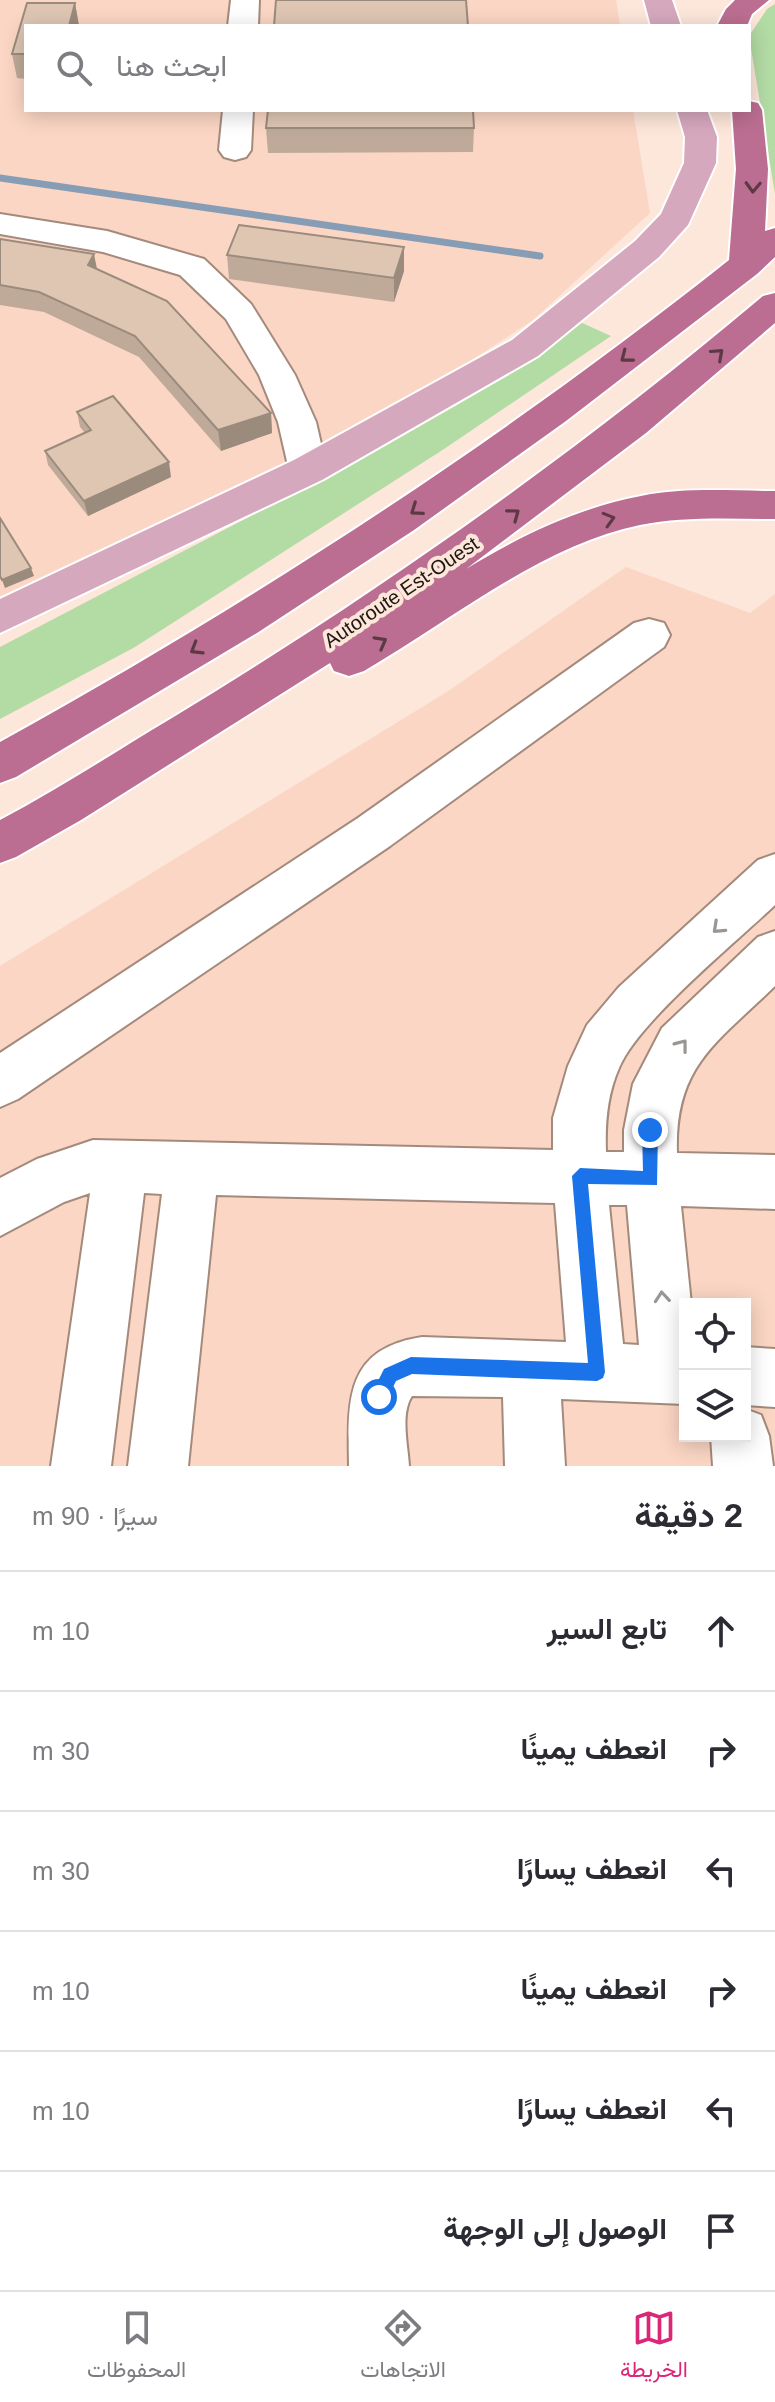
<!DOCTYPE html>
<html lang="ar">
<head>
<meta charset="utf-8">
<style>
	:root { --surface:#fff; --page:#f7f7f7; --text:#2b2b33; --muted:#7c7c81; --line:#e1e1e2; --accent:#db2777 }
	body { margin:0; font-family:Helvetica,Vazirmatn,sans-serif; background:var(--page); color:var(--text); direction:rtl }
	.controls { position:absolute; right:24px; bottom:24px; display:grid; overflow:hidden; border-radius:0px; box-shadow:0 4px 20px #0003 }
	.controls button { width:72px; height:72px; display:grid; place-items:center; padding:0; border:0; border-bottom:2px solid var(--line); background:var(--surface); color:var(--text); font:40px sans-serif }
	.stop { position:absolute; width:24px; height:24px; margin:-18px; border:6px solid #1a73e8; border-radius:50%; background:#fff }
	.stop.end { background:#1a73e8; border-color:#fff; box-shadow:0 2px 8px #0008 }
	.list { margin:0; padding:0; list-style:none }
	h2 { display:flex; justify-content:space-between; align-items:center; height:104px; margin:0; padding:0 32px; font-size:34px }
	h2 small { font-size:26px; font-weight:400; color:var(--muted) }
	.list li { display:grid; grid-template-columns:52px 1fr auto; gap:24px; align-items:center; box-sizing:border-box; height:120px; padding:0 32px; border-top:2px solid var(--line) }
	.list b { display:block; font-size:30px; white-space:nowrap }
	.list em { font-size:26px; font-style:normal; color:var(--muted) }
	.icon { flex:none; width:44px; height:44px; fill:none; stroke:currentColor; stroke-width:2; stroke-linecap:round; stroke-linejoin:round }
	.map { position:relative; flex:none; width:775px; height:1466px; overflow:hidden; direction:ltr }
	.search { position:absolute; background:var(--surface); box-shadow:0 4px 20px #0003; left:24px; right:24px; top:24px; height:88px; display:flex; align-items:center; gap:20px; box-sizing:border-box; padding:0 28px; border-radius:0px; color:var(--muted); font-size:30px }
	.sheet { height:824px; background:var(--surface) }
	nav { display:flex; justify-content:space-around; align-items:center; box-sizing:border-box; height:112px; border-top:2px solid var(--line); background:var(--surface); font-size:22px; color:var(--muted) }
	nav a { display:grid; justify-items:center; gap:4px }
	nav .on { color:var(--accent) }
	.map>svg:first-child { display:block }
	.built { fill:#fbd6c4; fill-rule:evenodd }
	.green { fill:#b3dba4 }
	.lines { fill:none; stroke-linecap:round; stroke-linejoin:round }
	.stream { stroke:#879cb5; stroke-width:7 }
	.minor-casing { stroke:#a48a7c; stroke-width:4 }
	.major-casing { stroke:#fff; stroke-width:4 }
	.highway-casing { stroke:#fff; stroke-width:4 }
	.minor { fill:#fff; fill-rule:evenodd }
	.major { fill:#d6a8bd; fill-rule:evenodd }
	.highway { fill:#bb6e91; fill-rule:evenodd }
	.wall { fill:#bfaa9a }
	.shaded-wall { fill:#9b8b7d }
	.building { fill:#dec6b3; stroke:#9b8b7d; stroke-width:2 }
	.oneway { stroke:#5d3944 }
	.oneway2 { stroke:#9a9693 }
	.route { fill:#1a73e8 }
	.labels { text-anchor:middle; stroke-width:8; stroke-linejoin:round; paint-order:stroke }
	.street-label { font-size:20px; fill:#1f1610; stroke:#fde6da }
</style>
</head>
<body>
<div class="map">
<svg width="775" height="1466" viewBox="0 0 775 1466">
	<rect width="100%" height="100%" fill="#fde6da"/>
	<path class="built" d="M 0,0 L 616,0 L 620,26 L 26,26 L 26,110 L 633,110 L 650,213 L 533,320 L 355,437 L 0,608 Z
		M 626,567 L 750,613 L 775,594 L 775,1466 L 0,1466 L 0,966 L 450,690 ZM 685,1304 L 745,1304 L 745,1436 L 685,1436 Z"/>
	<path class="green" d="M 775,4 L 775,194 L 749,36 L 767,9 Z
		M 580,322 L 611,336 L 444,449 L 135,647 L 0,719 L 0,647 L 316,482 L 526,362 Z"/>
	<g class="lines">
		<path class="stream" d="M 0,178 L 540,256"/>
		<g class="minor-casing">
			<path id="minor" d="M 231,0 L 259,0 L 258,26 L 228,26 Z
				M 223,110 L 253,110 L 251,150 L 246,157 L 235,160 L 224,157 L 219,150 Z
				M 0,214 L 107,231 L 204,259 L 251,304 L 295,375 L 316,422 L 327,470 L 322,480 L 308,484 L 294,480 L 289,470 L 278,422 L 259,375 L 226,319 L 180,275 L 103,252 L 0,234 Z
				M 649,619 L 664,623 L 670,635 L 664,647 L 390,846 L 18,1099 L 0,1107 L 0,1053 L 358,818 L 634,623 Z
				M 775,854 L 775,905 C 736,942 637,1023 619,1068 C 607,1095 605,1123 606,1152 L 624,1152 L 624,1130 L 633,1084 L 662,1028 L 758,937 L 775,931 L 775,986 C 718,1042 674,1065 677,1153 L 775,1155 L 775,1209 L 681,1206 L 691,1304 L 685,1304 L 685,1404 L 561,1399 L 565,1466 L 505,1466 L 503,1397 L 412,1396 C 400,1414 408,1446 409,1466 L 349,1466 C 348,1401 344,1349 422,1337 L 566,1342 L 555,1203 L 216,1195 L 188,1466 L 128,1466 L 162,1194 L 144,1193 L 111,1466 L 51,1466 L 90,1193 L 64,1202 L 0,1236 L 0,1178 L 37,1159 L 93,1140 L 553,1150 L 553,1118 L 568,1066 L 587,1025 L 619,987 L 758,860 ZM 609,1205 L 627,1205 L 639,1345 L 623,1344 Z
				M 745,1347 L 775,1349 L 775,1407 L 745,1405 Z
				M 745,1409 L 761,1415 L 769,1436 L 773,1466 L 713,1466 L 711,1436 L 745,1436 Z"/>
		</g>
		<g class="major-casing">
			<path id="major" d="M 644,0 L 672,0 L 681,26 L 651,26 Z
				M 677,110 L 707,110 L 717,137 L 716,163 L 688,225 L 659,257 L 538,356 L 322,480 L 0,633 L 0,599 L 294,460 L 512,340 L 635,241 L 661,214 L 684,163 L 685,137 Z"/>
		</g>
		<g class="highway-casing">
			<path id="highway" d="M 735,0 L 769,0 L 752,14 L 747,26 L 717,26 L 726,9 Z
				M 749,101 L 758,103 L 762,110 L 768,169 L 765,231 L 775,228 L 775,257 L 757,274 L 566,421 L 414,530 L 257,633 L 16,777 L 0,783 L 0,742 C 255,601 500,442 729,260 L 736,169 L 732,110 L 749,110 Z
				M 775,293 L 775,323 L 646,433 L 466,569 C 520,536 578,508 641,496 C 684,487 731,491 775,491 L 775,519 C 731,519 684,516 640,525 C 542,545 450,621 364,671 L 349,676 L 334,671 L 330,663 L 81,820 L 16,857 L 0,863 L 0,820 C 59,789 115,752 172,718 C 380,592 577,453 763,296 Z"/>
		</g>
		<use href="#minor" class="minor"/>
		<use href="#major" class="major"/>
		<use href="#highway" class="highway"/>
	</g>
	<path class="wall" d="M 27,3 L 75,3 L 79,26 L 26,26 L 26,79 L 17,78 L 12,54 Z
		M 266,128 L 474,128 L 473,152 L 268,153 Z
		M 0,239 L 97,269 L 271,413 L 272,433 L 221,451 L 139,357 L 44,312 L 0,305 Z
		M 227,255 L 404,271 L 394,302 L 229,279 Z
		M 77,412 L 171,477 L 88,516 L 48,465 L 45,451 L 85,433 L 80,427 Z"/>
	<path class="shaded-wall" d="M 75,3 L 79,26 L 69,26 Z
		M 404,247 L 404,271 L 394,302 L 394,278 Z
		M 94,254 L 98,274 L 88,265 Z
		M 271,413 L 272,433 L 221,451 L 218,430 Z
		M 169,462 L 171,477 L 88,516 L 84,501 Z
		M 31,568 L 34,576 L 5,588 L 2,580 Z"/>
	<path class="building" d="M 276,0 L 466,0 L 468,26 L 274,26 Z
		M 27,3 L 75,3 L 69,26 L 26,26 L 26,54 L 12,54 Z
		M 268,110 L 473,110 L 474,128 L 266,128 Z
		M 239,225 L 404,247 L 394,278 L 227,255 Z
		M 0,239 L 94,254 L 88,265 L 167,301 L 271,413 L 218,430 L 135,336 L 39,292 L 0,285 Z
		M 113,396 L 169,462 L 84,501 L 45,451 L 91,430 L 77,412 Z
		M 0,518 L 31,568 L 2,580 L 0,576 Z"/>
	<defs><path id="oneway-chevron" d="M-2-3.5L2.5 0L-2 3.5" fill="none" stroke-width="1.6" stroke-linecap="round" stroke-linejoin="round" transform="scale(2)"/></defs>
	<g class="oneway">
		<use href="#oneway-chevron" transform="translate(753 187) rotate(92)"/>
		<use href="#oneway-chevron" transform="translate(718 354) rotate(-42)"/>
		<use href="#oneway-chevron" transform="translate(626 357) rotate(142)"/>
		<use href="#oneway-chevron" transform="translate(416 510) rotate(145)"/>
		<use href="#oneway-chevron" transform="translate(514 514) rotate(-37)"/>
		<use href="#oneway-chevron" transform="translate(609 519) rotate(-16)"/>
		<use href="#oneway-chevron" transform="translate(381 642) rotate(-29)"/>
		<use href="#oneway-chevron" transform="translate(196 649) rotate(149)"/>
	</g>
	<g class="oneway2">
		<use href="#oneway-chevron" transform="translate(718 928) rotate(137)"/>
		<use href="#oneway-chevron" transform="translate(682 1045) rotate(-52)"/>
		<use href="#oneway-chevron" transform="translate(662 1297) rotate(-95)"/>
	</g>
	<path class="route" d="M 650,1122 L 658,1130 L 657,1185 L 588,1184 L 605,1372 L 603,1378 L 597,1381 L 412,1374 L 396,1381 L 385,1403 L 379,1405 L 373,1403 L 370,1397 L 384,1369 L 411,1357 L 588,1363 L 572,1176 L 580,1168 L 643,1171 L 642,1130 Z"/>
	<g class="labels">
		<g class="street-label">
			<text transform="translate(401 592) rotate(-34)" y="7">Autoroute Est-Ouest</text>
		</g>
	</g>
</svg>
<div class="controls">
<button><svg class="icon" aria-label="locate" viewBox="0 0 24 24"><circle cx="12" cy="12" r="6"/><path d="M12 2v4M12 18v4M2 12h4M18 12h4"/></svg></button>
<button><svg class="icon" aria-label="layers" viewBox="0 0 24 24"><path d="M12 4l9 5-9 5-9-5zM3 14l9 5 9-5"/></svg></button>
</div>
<div class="stop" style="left:379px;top:1397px"></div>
<div class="stop end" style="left:650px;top:1130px"></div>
<div class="search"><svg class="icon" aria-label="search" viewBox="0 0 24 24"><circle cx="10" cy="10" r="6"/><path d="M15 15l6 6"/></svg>ابحث هنا</div>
</div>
<section class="sheet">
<h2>2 دقيقة<small>سيرًا · 90 m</small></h2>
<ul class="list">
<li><svg class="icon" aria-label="ahead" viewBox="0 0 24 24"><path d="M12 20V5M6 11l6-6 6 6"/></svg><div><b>تابع السير</b></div><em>10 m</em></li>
<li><svg class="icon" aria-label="right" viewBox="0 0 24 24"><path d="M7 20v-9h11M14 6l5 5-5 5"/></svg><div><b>انعطف يمينًا</b></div><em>30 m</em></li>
<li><svg class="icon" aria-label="left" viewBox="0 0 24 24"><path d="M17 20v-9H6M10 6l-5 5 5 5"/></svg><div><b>انعطف يسارًا</b></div><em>30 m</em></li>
<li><svg class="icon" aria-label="right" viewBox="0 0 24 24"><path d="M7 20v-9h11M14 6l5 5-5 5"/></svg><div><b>انعطف يمينًا</b></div><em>10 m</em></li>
<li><svg class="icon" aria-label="left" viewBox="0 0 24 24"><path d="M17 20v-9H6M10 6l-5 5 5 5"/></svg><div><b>انعطف يسارًا</b></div><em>10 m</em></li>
<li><svg class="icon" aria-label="arrive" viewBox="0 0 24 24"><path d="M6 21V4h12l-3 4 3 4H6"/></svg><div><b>الوصول إلى الوجهة</b></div></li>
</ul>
</section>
<nav>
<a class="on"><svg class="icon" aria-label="map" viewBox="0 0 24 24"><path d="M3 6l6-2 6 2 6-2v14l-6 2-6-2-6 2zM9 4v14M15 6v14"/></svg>الخريطة</a>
<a><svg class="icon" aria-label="directions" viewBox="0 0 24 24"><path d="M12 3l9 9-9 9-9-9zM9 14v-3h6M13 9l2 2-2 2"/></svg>الاتجاهات</a>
<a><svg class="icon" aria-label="saved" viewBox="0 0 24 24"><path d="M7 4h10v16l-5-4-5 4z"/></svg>المحفوظات</a>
</nav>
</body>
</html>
